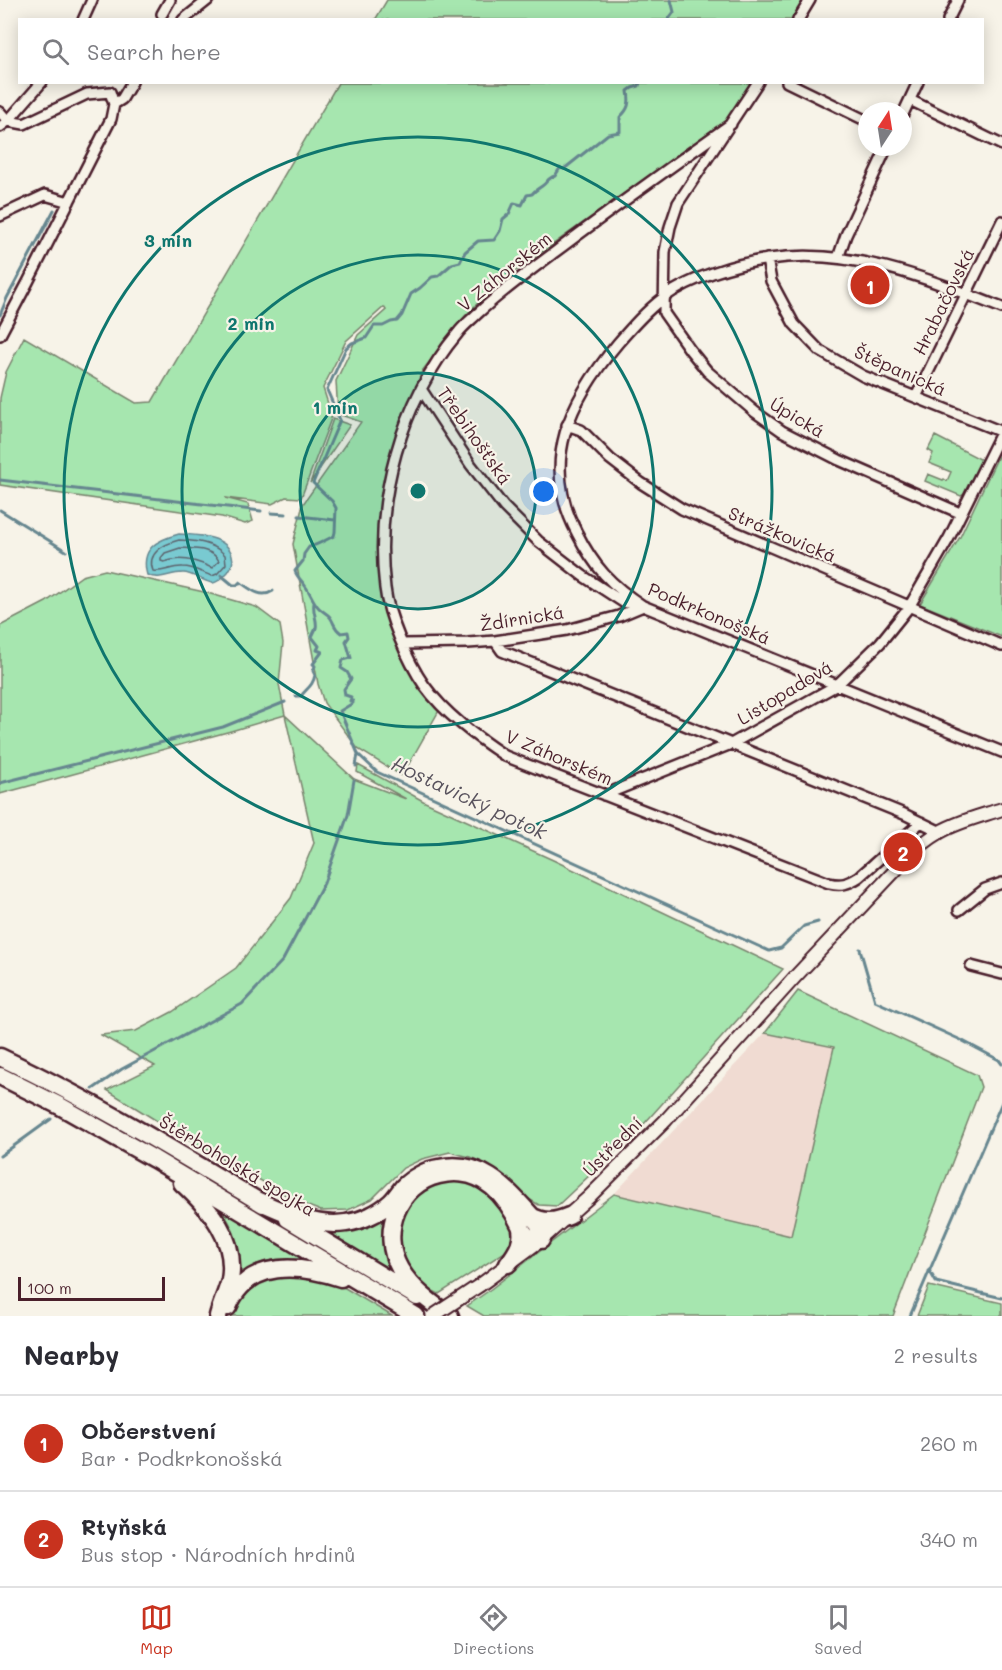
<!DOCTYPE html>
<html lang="en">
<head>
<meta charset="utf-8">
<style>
	:root { --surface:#fff; --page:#f7f7f7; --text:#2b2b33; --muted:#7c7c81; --line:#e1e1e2; --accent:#c8321e }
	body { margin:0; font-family:Mali,sans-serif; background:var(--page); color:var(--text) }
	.compass { position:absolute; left:858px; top:102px; width:54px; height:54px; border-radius:50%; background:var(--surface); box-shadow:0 3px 15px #0003; rotate:12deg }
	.scale { position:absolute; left:18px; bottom:15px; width:147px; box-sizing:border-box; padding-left:6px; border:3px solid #4a1f2b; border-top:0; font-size:16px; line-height:21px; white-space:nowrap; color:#4a1f2b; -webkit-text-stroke:4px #f7f3e8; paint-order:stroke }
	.you { position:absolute; left:544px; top:492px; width:21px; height:21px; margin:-15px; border:4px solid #fff; border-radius:50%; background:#1a73e8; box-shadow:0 0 0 9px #1a73e833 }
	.badge { display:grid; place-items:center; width:39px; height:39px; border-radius:50%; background:var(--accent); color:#fff; font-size:20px; font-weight:700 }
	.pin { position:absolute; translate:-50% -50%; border:3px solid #fff; box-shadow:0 2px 6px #0006 }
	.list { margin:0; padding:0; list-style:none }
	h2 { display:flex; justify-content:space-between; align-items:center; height:78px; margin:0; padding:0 24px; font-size:26px }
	h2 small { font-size:20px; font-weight:400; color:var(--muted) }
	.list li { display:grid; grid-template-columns:39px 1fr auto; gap:18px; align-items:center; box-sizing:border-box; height:96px; padding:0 24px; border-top:2px solid var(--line) }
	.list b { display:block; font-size:22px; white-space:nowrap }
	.list p { margin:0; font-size:20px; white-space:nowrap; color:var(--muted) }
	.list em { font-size:20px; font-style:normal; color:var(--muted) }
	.icon { flex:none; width:33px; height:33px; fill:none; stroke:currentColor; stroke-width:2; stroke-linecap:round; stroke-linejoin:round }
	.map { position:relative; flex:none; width:1002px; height:1316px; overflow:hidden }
	.search { position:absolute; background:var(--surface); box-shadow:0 3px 15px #0003; left:18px; right:18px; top:18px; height:66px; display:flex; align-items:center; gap:15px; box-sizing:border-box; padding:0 21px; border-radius:0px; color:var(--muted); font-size:22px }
	.sheet { height:270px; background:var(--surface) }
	nav { display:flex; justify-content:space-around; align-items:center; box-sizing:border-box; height:84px; border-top:2px solid var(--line); background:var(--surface); font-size:16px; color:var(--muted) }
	nav a { display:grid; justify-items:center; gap:3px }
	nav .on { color:var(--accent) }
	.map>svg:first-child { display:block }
	.built { fill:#f0dbd2 }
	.green { fill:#a6e6af; stroke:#78826d; stroke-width:1.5 }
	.water { fill:#79cad1; stroke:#66868f; stroke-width:1.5 }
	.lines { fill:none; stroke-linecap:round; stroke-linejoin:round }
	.shore { stroke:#5d636d; stroke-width:1.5 }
	.stream { stroke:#66868f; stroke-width:3 }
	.minor-casing { stroke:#4a1f2b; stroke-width:14 }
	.tertiary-casing { stroke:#4a1f2b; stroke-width:16 }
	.trunk-casing { stroke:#4a1f2b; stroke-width:21 }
	.minor { stroke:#f7f3e8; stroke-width:9 }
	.tertiary { stroke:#f7f3e8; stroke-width:12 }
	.trunk { stroke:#f7f3e8; stroke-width:16 }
	.tertiary-bridge-casing { stroke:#4a1f2b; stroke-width:16; stroke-linecap:butt }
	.tertiary-bridge { stroke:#f7f3e8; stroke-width:12 }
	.ring { fill:none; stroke:#0f766e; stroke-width:3 }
	.labels { text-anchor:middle; stroke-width:4.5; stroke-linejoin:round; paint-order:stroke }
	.street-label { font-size:18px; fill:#4a1f2b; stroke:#f7f3e8 }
	.water-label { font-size:20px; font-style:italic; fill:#58525d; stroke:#f7f3e8 }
	.centre { fill:#0f766e; stroke:#f7f3e8; stroke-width:3 }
	.ring-label { font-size:18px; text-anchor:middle; font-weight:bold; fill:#0f766e; stroke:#f7f3e8; stroke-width:4.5; stroke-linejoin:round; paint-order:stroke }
</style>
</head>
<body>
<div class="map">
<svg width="1002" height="1316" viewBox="0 0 1002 1316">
	<rect width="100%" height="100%" fill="#f7f3e8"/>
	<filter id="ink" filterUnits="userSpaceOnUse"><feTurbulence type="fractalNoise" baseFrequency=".0167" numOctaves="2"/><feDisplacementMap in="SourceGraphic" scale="12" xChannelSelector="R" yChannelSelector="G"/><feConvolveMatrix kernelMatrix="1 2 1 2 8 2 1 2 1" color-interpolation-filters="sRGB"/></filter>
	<g filter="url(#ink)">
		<path class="built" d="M 765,1033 L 834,1047 L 791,1237 L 614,1194 Z"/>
		<path class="green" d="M 387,0 L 809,0 L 796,20 L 375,20 Z
			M 338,83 L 753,83 L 728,119 L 496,285 L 465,316 L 422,371 L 396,440 L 380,512 L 380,577 L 399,644 L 441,707 L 402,776 L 358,749 L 324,703 L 318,684 L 293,544 L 303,504 L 361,422 L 338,414 L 336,381 L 358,335 L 386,310 L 384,307 L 346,341 L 323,388 L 332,416 L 301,498 L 286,497 L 272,504 L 225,498 L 248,504 L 253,521 L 245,524 L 222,517 L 0,485 L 0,398 L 6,372 L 24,337 L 136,403 L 152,402 Z
			M 333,419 L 350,425 L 310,483 Z
			M 935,436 L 982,460 L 965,494 L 961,496 L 925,481 L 928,474 L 943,480 L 944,479 L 947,481 L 951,472 L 929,463 L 933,453 L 928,450 Z
			M 1002,448 L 1002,637 L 920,604 L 960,537 Z
			M 105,570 L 204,592 L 256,607 L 280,625 L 283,643 L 279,684 L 285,715 L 354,779 L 406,799 L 357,772 L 358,765 L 425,802 L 553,860 L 783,969 L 643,1125 L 557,1206 L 539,1205 L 522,1195 L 502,1175 L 488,1165 L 470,1157 L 450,1152 L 422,1159 L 403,1168 L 372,1199 L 348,1210 L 321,1211 L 298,1202 L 157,1121 L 107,1090 L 155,1066 L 101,1035 L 136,1031 L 172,1012 L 236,968 L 291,898 L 314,843 L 285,715 L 231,731 L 0,794 L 0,626 L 46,602 L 82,576 Z
			M 798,991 L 977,1075 L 981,1087 L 893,1316 L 484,1316 L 467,1306 L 487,1292 L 614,1194 L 791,1236 L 834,1047 L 765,1033 Z
			M 464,1180 L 496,1196 L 512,1228 L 513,1240 L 505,1252 L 439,1294 L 423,1286 L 412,1276 L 397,1242 L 407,1202 L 433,1182 Z
			M 221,1209 L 302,1258 L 302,1259 C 279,1258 257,1259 240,1276 C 242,1251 235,1229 221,1209 Z
			M 383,1219 C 380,1236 382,1253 389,1270 L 332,1235 L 333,1233 C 352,1233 368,1228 383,1219 Z
			M 287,1273 L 340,1285 L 392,1316 L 231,1316 L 234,1306 L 258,1280 Z
			M 929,1286 L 1002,1303 L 1002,1316 L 917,1316 Z"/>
		<path class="water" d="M 179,534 C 195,535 226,535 232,555 C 234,562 232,566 228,572 C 224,576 219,582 213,583 C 206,583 193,573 183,573 C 168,573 162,581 147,575 C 140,549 156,540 179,534 Z"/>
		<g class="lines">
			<path class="shore" d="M 179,540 C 196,541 213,542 225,555 L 226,564 L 217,574 L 212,576 C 202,573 194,567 183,567 C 172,566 163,573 153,571 C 146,553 164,544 179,540 Z
				M 180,548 C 193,549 213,548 219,561 L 212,568 C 196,560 180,556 164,562 L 161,561 L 161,558 L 165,553 Z"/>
			<path class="stream" d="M 668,20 L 674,12 L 671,0
				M 640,82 L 639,86 L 632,88 L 628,91 C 630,103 629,109 620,117 L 620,132 L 608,134 L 564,169 L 560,168 L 555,176 C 547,178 548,182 542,186 C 538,189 535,190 532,194 L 527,195 L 522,205 L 514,203 L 509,214 L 503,219 L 500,231 L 494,240 L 478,241 L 465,252 L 460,262 L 452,264 L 438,276 L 432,277 L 420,288 L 411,294 L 402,315 L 397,321 L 391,322 L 383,326 L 374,326 L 366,338 L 352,343 L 346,348 L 327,390 L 340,420 L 313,483 L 332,501 L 336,508 L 335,532 L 334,536 C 325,540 318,545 309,547 L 304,554 L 303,561 L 295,571 C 297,577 302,581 306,587 C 311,594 313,602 319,608 C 323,612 327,613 330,617 C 335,624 333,627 341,633 L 348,632 L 349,637 L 346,641 L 351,658 L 343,660 L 341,668 L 347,672 L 351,679 L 344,689 L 345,695 L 351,697 L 350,701 L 353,701 L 353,703 L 340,711 L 358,754 L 377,772 L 769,951 L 781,948 L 804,926 L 818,922
				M 0,315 L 7,298 L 54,210
				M 0,480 L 261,511
				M 0,510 L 66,551
				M 271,513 L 286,514
				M 299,516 L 335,520
				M 221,575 L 233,585 L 237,585 L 240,582 C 250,589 261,599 273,591
				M 296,696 L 301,696 C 307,688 313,686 315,675 L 313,671 L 315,666 L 313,664 L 322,652 L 317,650 L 319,646 L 312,637 C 313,634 315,631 316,628 C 318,620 312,612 314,603
				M 356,766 L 358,754
				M 0,783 L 223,727 L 285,702
				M 860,949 L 875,1001 L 961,1040 L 999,1060 L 1002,1064
				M 93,1089 L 122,1069 L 242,1004 L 283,960 L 324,883 L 348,815 L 354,780
				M 0,1156 L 51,1119
				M 929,1270 L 936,1282 L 1002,1298
				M 910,1316 L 1002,1102"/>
			<g class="minor-casing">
				<path id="minor" d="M 162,14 L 170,0
					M 83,20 L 92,0
					M 183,20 L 208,0
					M 798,20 L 810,0
					M 948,20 L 958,0
					M 758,82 L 678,203 L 670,227 L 665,252 L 664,313 L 690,350 L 707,371 L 755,412 L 782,431 L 839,460 L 960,513
					M 787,82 L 867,121
					M 910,100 L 1002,145
					M 114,104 L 122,99 L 132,82
					M 0,112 L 8,121 L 42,82
					M 903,114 L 918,82
					M 731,124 C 672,166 613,208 555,252 C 528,272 502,291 477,314 C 471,320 463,326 458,333 C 401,401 374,501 385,588 C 388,616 408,662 424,685 C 445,714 475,736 505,756 L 829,883 C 841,886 848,884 859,877 L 921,822
					M 0,127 L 8,121 L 24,124 L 87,94 L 110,92
					M 0,216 L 45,195 L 69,202
					M 838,258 L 846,235 L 887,147
					M 767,259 L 771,281 L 794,324 L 820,351 L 863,376 L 1002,432
					M 1002,308 C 929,279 849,246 769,259 C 735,264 691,277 663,298 C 646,311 632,327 618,343 C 570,400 539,462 577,533 C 594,567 611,585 643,606 L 1002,752
					M 0,335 L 28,282 L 111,119 L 114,104 L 110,92
					M 421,389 L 471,465 L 504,507 L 538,541 L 583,576 L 623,602 L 638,605
					M 916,397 L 1002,221
					M 567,425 L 581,430 L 610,459 L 641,483 L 682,509 L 1002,646
					M 495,641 L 502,651 L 904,814 L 941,832
					M 403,644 L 468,643 L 495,641 L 567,630 L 619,616 L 643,606
					M 604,795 L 731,744 L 837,685 L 880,643 L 909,607 L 949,538 L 1002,431
					M 959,910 L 985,889 L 1002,883
					M 971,966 L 1002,974"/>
			</g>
			<g class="tertiary-casing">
				<path id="tertiary" d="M 480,1285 L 541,1240 L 589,1197 L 666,1120 L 795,977 L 907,858 C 917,848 928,839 940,832 C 959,821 981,816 1002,809"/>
			</g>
			<g class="trunk-casing">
				<path id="trunk" d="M 0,1057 C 91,1100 177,1152 263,1204
					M 0,1076 L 60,1106 L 154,1159 L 416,1316
					M 182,1183 C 210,1209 237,1239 230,1280 C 227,1292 221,1304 218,1316
					M 254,1199 C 281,1211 315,1228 346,1223 C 362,1221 379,1213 391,1202 C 396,1197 399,1192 403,1187 C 412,1178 426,1170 439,1168 C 485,1158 510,1193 538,1223 L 541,1231 L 541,1240 C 536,1240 532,1240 528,1237 C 522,1232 518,1221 514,1214 C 497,1185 474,1167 439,1175 C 398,1184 379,1233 400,1269 C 412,1289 431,1303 450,1316
					M 531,1216 C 544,1223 555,1222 569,1216
					M 288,1219 L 417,1297
					M 508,1264 C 517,1252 525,1240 520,1225
					M 228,1307 C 248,1258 300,1265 341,1278"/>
			</g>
			<use href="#minor" class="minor"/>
			<use href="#tertiary" class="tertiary"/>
			<use href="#trunk" class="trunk"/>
			<g class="tertiary-bridge-casing">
				<path id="tertiary-bridge" d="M 433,1316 L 480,1285"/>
			</g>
			<use href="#tertiary-bridge" class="tertiary-bridge"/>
		</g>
	</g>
	<circle cx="418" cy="491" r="118" fill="#0f766e" fill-opacity=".12"/>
	<g class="ring">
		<circle cx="418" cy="491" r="118"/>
		<circle cx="418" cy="491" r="236"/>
		<circle cx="418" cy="491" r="354"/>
	</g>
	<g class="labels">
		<g class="street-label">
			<text transform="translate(505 272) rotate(-39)" y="6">V Záhorském</text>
			<text transform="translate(944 302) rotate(-64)" y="6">Hrabačovská</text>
			<text transform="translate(900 371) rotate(24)" y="6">Štěpanická</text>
			<text transform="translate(797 418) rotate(31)" y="6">Úpická</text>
			<text transform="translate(474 436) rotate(55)" y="6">Třebihošťská</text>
			<text transform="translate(782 535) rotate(23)" y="6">Strážkovická</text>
			<text transform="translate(709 614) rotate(23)" y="6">Podkrkonošská</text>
			<text transform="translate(522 619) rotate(-9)" y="6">Ždírnická</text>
			<text transform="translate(785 693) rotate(-31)" y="6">Listopadová</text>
			<text transform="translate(559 758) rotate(23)" y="6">V Záhorském</text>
			<text transform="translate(613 1147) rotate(-45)" y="6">Ústřední</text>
			<text transform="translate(237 1166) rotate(31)" y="6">Štěrboholská spojka</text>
		</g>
		<g class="water-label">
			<text transform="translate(469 798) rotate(25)" y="7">Hostavický potok</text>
		</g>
	</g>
	<circle cx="418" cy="491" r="9" class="centre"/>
	<g class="ring-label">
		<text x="168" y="247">3 min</text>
		<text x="251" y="330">2 min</text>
		<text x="335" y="414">1 min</text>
	</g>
</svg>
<svg class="compass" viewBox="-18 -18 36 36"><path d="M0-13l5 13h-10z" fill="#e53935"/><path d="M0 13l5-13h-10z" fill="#7c7c81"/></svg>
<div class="scale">100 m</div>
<div class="you"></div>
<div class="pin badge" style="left:870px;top:285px">1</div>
<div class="pin badge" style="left:903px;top:852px">2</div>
<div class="search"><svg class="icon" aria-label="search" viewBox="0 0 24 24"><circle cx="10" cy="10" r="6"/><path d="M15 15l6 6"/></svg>Search here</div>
</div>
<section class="sheet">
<h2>Nearby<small>2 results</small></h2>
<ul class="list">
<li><span class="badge">1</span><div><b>Občerstvení</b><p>Bar · Podkrkonošská</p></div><em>260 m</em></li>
<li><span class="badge">2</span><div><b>Rtyňská</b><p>Bus stop · Národních hrdinů</p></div><em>340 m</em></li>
</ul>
</section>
<nav>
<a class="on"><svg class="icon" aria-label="map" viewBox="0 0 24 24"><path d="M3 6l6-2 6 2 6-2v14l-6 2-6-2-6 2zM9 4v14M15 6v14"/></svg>Map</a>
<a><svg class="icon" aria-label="directions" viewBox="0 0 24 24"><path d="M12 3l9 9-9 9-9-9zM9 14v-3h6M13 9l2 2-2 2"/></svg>Directions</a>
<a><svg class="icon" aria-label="saved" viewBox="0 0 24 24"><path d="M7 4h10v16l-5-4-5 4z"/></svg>Saved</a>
</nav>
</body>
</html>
